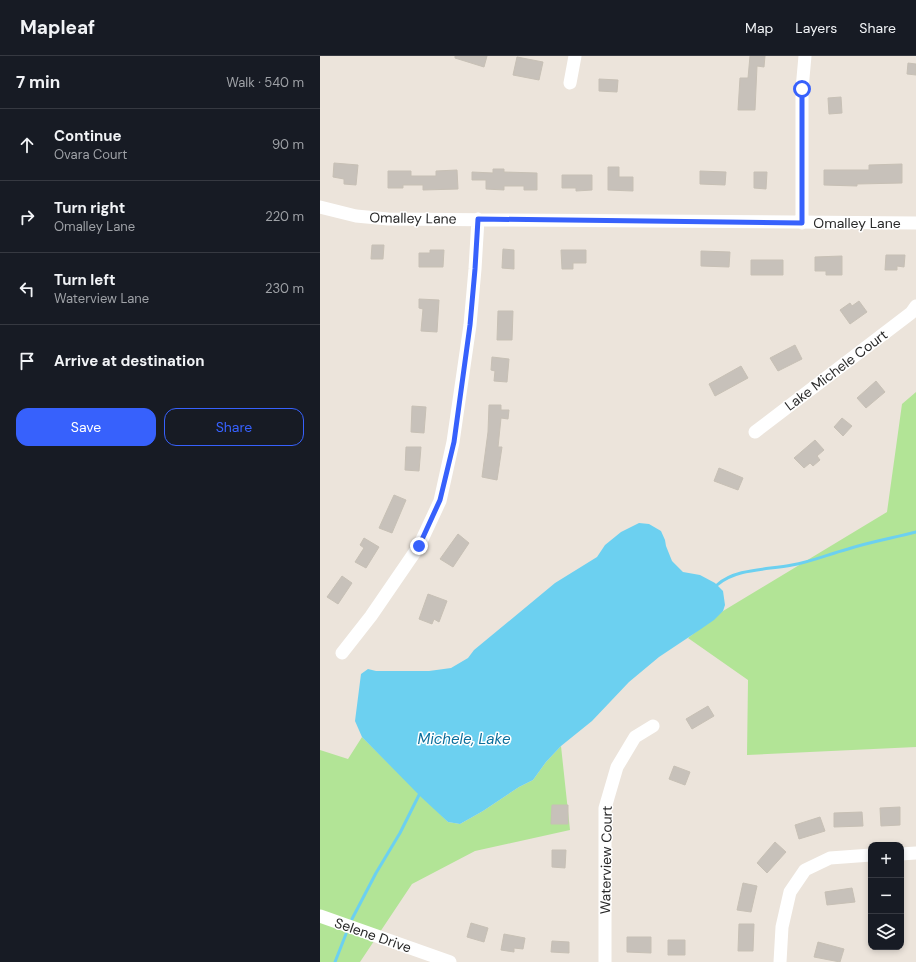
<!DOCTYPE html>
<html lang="en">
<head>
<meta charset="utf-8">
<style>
	:root { --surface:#171b24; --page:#242831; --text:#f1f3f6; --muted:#9ea1a6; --line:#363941; --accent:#3761fc }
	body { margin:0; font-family:"DM Sans",sans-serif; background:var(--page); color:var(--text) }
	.controls { position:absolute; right:12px; bottom:12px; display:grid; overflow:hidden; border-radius:8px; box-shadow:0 2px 6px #0003 }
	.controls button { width:36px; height:36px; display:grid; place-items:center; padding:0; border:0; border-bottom:1px solid var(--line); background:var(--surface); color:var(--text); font:20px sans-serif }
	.stop { position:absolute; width:12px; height:12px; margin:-9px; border:3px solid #3761fc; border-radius:50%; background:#fff }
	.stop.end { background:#3761fc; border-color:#fff; box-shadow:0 1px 4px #0008 }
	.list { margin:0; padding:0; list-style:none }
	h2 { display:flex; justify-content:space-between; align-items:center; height:52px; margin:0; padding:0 16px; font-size:17px }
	h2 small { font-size:13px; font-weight:400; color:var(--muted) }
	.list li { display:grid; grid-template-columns:26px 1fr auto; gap:12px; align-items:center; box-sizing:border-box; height:72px; padding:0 16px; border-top:1px solid var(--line) }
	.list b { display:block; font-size:15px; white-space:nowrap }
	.list p { margin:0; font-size:13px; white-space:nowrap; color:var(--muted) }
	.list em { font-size:13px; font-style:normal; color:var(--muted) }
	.actions { display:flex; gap:8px; padding:12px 16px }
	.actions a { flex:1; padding:9px 0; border:1px solid var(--accent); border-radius:12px; text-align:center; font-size:14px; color:var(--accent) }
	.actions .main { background:var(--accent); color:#fff }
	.icon { flex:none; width:22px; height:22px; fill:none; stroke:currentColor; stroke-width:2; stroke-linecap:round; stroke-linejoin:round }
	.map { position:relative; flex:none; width:596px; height:906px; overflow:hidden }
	header { display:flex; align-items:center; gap:24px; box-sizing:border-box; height:56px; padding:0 20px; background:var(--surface); border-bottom:1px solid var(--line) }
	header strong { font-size:19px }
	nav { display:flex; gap:22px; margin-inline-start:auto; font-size:14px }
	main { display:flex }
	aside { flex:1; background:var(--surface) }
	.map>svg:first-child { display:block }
	.green { fill:#b2e496 }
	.water { fill:#6cd0f0 }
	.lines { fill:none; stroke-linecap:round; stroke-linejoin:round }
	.stream { stroke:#6cd0f0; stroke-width:3 }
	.building { fill:#c7c1ba; stroke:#c7c0b5 }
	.minor { stroke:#fff; stroke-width:13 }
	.route { stroke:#3761fc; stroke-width:5 }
	.labels { text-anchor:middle; stroke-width:3; stroke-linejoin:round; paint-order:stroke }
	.street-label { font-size:14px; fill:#292929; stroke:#fff }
	.water-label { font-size:15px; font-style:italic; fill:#0b6e9b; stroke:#fff }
</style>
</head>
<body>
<header>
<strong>Mapleaf</strong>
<nav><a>Map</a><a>Layers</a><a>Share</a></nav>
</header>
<main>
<aside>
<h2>7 min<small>Walk · 540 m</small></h2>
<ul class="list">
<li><svg class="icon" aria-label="ahead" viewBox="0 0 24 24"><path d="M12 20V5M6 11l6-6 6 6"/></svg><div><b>Continue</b><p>Ovara Court</p></div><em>90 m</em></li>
<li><svg class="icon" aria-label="right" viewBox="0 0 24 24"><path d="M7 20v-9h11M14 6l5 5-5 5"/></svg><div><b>Turn right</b><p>Omalley Lane</p></div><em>220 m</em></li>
<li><svg class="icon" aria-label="left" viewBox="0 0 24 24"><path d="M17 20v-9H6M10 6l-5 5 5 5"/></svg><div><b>Turn left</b><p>Waterview Lane</p></div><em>230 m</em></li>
<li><svg class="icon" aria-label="arrive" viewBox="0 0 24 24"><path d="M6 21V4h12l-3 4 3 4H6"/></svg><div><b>Arrive at destination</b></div></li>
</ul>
<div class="actions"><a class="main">Save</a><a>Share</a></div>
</aside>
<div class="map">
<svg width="596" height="906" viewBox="0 0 596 906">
	<rect width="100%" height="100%" fill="#ece4db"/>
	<path class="green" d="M 596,336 L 596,691 L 427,699 L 428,624 L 368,582 L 403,555 L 567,456 L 582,348 Z
		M 42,681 L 128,766 L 140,768 L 163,755 L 199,731 L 213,724 L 226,706 L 241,690 L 250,774 L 155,795 L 92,828 L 40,906 L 0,906 L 0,694 L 28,703 Z"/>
	<path class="water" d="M 319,467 L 329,468 L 341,475 L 345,484 L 346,490 L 352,505 L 363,516 L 380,519 L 395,527 L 403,535 L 405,549 L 403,555 L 394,564 L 381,573 L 339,601 L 309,626 L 272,665 L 241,690 L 226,706 L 213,724 L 199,731 L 163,755 L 140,768 L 128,766 L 101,741 L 42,681 L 35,665 L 41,618 L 48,613 L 56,615 L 109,615 L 131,612 L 148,602 L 154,594 L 235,527 L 277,501 L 285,489 L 301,476 Z"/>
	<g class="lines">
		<path class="stream" d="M 397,529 C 416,512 448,514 472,509 C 491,506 509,498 528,493 C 550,486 573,482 596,476
			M 32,863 L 56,817 L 80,777 L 99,739
			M 15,906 L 26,878"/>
	</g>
	<path class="building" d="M 135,0 L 167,0 L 164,11 L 135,2 Z
		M 430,0 L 445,0 L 444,11 L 437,10 L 435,54 L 418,54 L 420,22 L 428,22 Z
		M 197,1 L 223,6 L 219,24 L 193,19 Z
		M 588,7 L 596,8 L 596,19 L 587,18 Z
		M 279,23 L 298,24 L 297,36 L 279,35 Z
		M 521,41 L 522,57 L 509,58 L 508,42 Z
		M 14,107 L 38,109 L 36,129 L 24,128 L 24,123 L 13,121 Z
		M 582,108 L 582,127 L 537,128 L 537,130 L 504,129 L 504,114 L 549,114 L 549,109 Z
		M 288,111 L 299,111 L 299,121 L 313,121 L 313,135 L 288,134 Z
		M 173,113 L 184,113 L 184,116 L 217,117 L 217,134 L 204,134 L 204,130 L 184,130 L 184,134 L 166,133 L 166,124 L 152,124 L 152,116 L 173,117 Z
		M 137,114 L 138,133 L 103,134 L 103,129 L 83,129 L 83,132 L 68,132 L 68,115 L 91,115 L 91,120 L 116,120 L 116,115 Z
		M 380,115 L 406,116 L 405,129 L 380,128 Z
		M 434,116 L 447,116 L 446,133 L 434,132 Z
		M 242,119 L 272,119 L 272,134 L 256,135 L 256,132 L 242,132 Z
		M 52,189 L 64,189 L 63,203 L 51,203 Z
		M 183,193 L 194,194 L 194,213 L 182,212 Z
		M 110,194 L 124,194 L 123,211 L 99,211 L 99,197 L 110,197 Z
		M 241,194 L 266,194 L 266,207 L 253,207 L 253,213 L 242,213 Z
		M 381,195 L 410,196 L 409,211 L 381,210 Z
		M 566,199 L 585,199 L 584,211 L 577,210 L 577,214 L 565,214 Z
		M 522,200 L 522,219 L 506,219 L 506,215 L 495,215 L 495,201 Z
		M 431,204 L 463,204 L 463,219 L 431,219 Z
		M 99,243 L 119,244 L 117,276 L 101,275 L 103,253 L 99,252 Z
		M 539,245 L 547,256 L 530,268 L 520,254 L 530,247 L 532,250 Z
		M 178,255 L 193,255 L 192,284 L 177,284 Z
		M 475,289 L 482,303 L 458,315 L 450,302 Z
		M 172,301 L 189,303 L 187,326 L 174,325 L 175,315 L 171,314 Z
		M 421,310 L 428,322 L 395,340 L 389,328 Z
		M 556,325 L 565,336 L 546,352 L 537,342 Z
		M 169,349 L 181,349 L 181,354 L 189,354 L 188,363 L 181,362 L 178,391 L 182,391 L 177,424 L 162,421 L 168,376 Z
		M 92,350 L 106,351 L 104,377 L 91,376 Z
		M 522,362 L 532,370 L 523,380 L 514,371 Z
		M 495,384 L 504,394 L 497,400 L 500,404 L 493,410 L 490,407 L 484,412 L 474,402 Z
		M 86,391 L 101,391 L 99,415 L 85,414 Z
		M 399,412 L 423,422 L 418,434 L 394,425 Z
		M 74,439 L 86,444 L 72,477 L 59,472 Z
		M 138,478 L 149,487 L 133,511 L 120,503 Z
		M 44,482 L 59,491 L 46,512 L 35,506 L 44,492 L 40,489 Z
		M 22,520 L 32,527 L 18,548 L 7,541 Z
		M 108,538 L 127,545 L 119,566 L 114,563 L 112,568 L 99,563 Z
		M 388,650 L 394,660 L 372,673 L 366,663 Z
		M 354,710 L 370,716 L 365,729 L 349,723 Z
		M 232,749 L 248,749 L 248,768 L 231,768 Z
		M 580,751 L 580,769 L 561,770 L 560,752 Z
		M 542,756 L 543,770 L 514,771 L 514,757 Z
		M 500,761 L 505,775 L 479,783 L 475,769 Z
		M 455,786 L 466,796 L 447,817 L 437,807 Z
		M 232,794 L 246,794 L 245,812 L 232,811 Z
		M 423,827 L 437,830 L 431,856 L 417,854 Z
		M 532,832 L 535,846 L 507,849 L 505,836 Z
		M 151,867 L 168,872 L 164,886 L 147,881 Z
		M 419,868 L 434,868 L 433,895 L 418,895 Z
		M 184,878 L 205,882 L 203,893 L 194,892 L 194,896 L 181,894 Z
		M 307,881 L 331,881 L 331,897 L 307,896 Z
		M 348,884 L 365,884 L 365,899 L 348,899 Z
		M 232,885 L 249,886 L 249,897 L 231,896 Z
		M 498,886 L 524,893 L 520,906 L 494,901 Z"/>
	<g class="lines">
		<path class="minor" d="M 250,27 L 255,0
			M 0,151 L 36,160 L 68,163 L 596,167
			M 482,167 L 482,33 L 485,0
			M 435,376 L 591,257 L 596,250
			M 22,597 L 51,560 L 99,490 L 120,445 L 133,386 L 150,269 L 155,213 L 158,163
			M 581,798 L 596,797
			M 0,860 L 130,906
			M 285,906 L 285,752 L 297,711 L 315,681 L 333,670
			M 460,906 L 462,871 L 470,836 L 485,814 L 510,802 L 551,799"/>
	</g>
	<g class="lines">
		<path class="route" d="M 99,490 L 120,444 L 134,386 L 150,269 L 155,213 L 158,163 L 482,167 L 482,33"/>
	</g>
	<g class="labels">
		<g class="street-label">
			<text transform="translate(93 162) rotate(1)" y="5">Omalley Lane</text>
			<text x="537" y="172">Omalley Lane</text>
			<text transform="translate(516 314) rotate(-37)" y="5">Lake Michele Court</text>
			<text transform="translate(286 804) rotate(-89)" y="5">Waterview Court</text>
			<text transform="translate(53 879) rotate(19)" y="5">Selene Drive</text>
		</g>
		<g class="water-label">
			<text x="144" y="688">Michele, Lake</text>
		</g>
	</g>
</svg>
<div class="controls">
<button>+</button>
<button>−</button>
<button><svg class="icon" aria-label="layers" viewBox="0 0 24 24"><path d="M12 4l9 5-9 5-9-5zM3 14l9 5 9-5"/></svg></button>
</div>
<div class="stop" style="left:482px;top:33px"></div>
<div class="stop end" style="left:99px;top:490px"></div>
</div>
</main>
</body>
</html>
